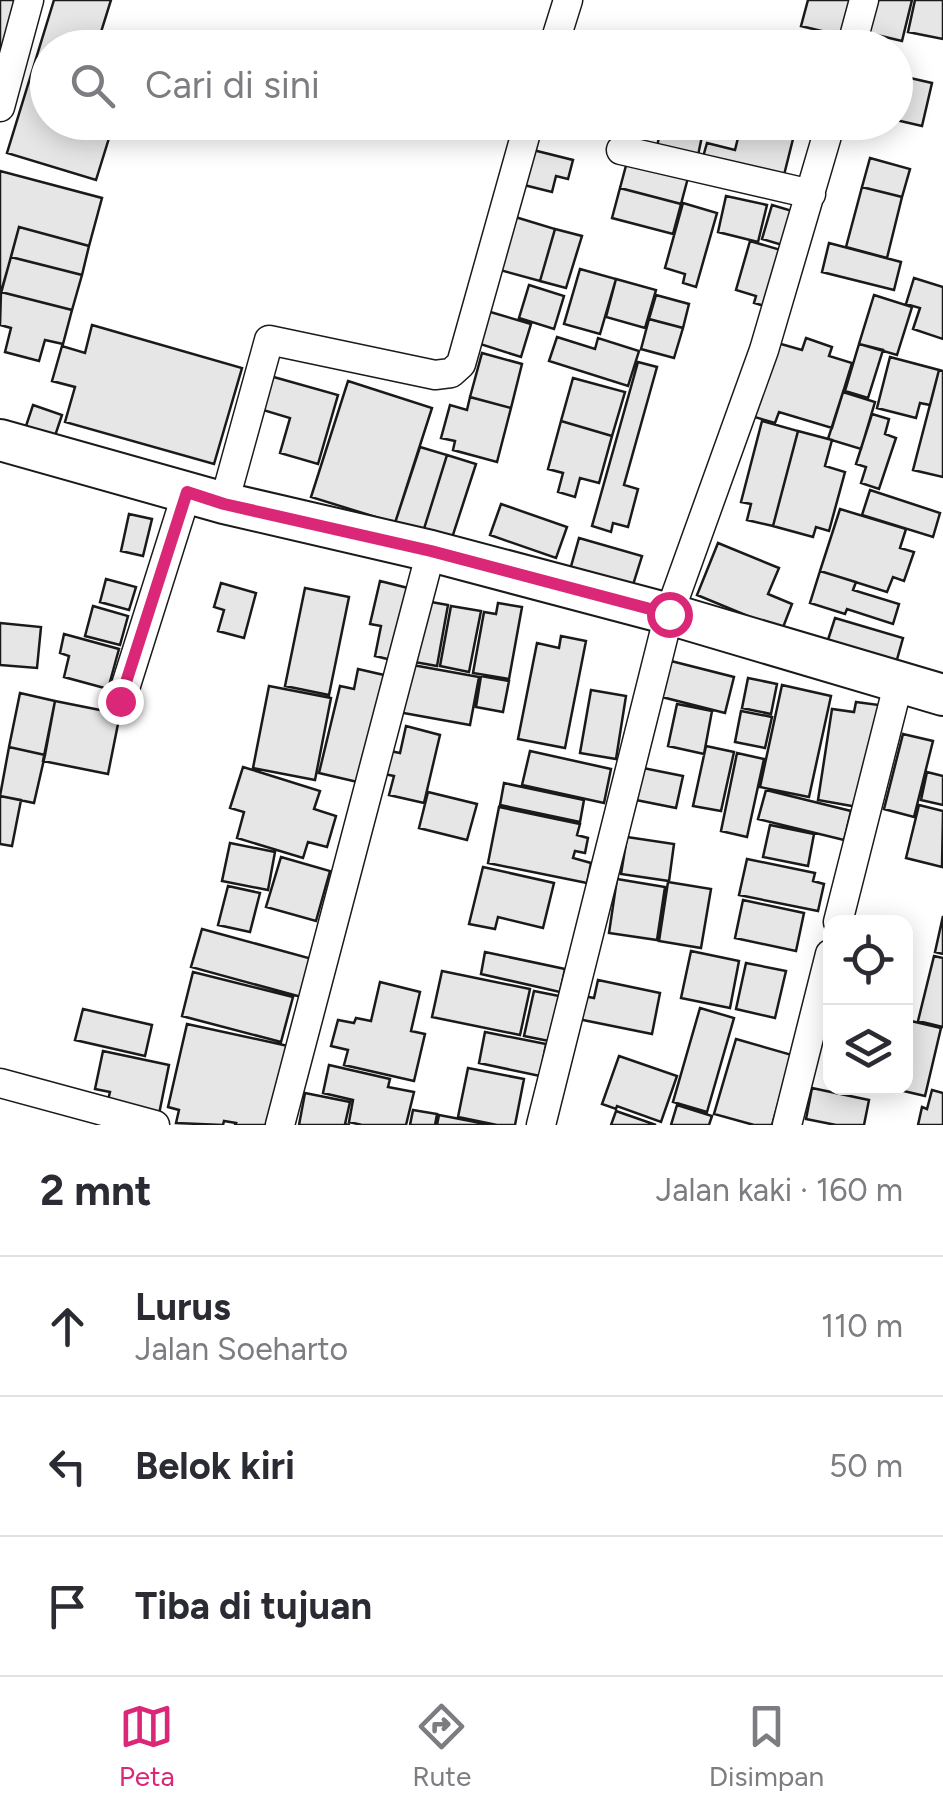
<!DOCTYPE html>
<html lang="id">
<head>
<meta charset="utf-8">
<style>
	:root { --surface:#fff; --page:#f2f2f3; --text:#2b2b33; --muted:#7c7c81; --line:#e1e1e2; --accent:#db2777 }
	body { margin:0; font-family:Figtree,sans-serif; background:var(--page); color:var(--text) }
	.controls { position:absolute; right:30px; bottom:30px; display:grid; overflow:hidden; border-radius:20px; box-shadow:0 5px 25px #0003 }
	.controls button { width:90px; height:90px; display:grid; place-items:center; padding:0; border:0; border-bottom:2px solid var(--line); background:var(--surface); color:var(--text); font:50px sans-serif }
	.stop { position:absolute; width:30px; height:30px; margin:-22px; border:8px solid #db2777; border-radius:50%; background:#fff }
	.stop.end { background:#db2777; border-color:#fff; box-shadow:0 2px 10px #0008 }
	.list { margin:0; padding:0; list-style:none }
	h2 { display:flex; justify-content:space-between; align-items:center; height:130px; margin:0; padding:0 40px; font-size:42px }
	h2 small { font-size:32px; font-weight:400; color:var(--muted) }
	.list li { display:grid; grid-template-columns:65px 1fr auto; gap:30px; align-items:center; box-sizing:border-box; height:140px; padding:0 40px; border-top:2px solid var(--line) }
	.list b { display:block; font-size:38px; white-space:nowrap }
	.list p { margin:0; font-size:32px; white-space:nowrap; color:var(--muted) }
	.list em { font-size:32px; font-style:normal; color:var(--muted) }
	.icon { flex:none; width:55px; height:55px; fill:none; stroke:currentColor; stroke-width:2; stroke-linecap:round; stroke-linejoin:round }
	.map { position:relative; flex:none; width:943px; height:1125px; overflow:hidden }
	.search { position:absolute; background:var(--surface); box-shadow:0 5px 25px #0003; left:30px; right:30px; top:30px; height:110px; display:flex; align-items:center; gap:25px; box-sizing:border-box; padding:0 35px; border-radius:55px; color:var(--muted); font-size:38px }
	.sheet { height:550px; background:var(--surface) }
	nav { display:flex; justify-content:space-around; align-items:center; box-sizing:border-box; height:140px; border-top:2px solid var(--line); background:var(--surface); font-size:28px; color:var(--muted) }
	nav a { display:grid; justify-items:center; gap:5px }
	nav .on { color:var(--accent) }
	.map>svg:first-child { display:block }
	.building { fill:#e6e6e6; stroke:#1a1a1a; stroke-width:2.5 }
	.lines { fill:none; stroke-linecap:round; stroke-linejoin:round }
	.street-casing { stroke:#1a1a1a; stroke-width:31 }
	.secondary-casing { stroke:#1a1a1a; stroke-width:44 }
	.street { stroke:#fff; stroke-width:28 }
	.secondary { stroke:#fff; stroke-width:40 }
	.route { stroke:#db2777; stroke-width:12 }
</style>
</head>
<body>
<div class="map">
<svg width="943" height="1125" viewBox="0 0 943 1125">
	<rect width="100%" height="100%" fill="#fff"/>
	<path class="building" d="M 0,0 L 25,0 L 12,50 L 0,47 Z
		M 54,0 L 111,0 L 96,48 L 48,48 L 48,122 L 114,122 L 96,180 L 7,153 Z
		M 808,0 L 853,0 L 846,37 L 801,26 Z
		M 873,0 L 912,0 L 902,41 L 864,32 Z
		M 915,0 L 943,0 L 943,39 L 908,32 Z
		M 897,75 L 932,83 L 922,126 L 896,120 Z
		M 662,122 L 705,122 L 697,160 L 656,152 Z
		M 742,122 L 785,122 L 784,128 L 795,131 L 782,183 L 701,164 L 707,143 L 735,150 Z
		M 529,149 L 573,160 L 568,179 L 556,176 L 552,192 L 520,184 Z
		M 628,158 L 689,174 L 681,204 L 620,188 Z
		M 870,158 L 910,169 L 902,197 L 862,187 Z
		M 0,171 L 102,198 L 89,246 L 19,227 L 0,297 Z
		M 862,187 L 902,197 L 887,258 L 846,247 Z
		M 620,188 L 681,204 L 673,234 L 612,218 Z
		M 726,196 L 767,205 L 758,242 L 718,232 Z
		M 683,203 L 717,213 L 696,287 L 683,283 L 685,274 L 665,268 Z
		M 772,205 L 799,213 L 789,247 L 762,239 Z
		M 512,216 L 555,229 L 540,281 L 496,269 Z
		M 19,227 L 89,246 L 82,275 L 11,257 Z
		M 555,229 L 582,236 L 566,288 L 540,281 Z
		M 750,241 L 791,253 L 775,309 L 754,303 L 756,296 L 736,290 Z
		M 829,243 L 901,262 L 894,290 L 822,272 Z
		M 11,257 L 82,275 L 72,310 L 1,292 Z
		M 580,269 L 616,279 L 600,334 L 564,324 Z
		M 914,278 L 943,287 L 943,339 L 913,329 L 920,308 L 906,304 Z
		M 616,279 L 656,290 L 645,328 L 606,317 Z
		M 529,285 L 564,296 L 554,329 L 519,318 Z
		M 1,292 L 72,310 L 63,344 L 45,340 L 39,361 L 5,352 L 11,328 L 0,325 Z
		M 656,295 L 689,304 L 683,328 L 649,319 Z
		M 874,295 L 912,307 L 897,355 L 859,344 Z
		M 487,311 L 531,324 L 521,357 L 477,343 Z
		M 649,319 L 683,328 L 674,358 L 641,349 Z
		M 92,325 L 242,368 L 214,464 L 65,422 L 75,387 L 52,381 L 62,346 L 85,353 Z
		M 557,337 L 595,349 L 598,338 L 639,351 L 628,386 L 549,361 Z
		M 806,338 L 832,347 L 829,356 L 852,363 L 832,428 L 779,412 L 775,423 L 751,416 L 774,342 L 802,350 Z
		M 859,344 L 883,350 L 868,398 L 845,391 Z
		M 482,353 L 522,364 L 511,408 L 470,397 Z
		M 890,357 L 939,370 L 930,405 L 920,403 L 916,418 L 877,408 Z
		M 638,362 L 657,367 L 624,485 L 638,489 L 628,527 L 613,523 L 611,532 L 592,526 Z
		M 939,370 L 943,371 L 943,477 L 913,470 Z
		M 263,374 L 338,395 L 318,464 L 280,453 L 290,418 L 253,407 Z
		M 573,378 L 625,392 L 612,436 L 561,421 Z
		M 348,381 L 432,408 L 395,523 L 311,497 Z
		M 843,392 L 875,402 L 861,449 L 828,439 Z
		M 470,397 L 511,408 L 497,462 L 453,450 L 455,441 L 441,438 L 450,405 L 467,410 Z
		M 33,405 L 62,415 L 54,439 L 25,429 Z
		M 872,414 L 889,419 L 885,434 L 896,438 L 879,489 L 861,483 L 866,467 L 856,464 Z
		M 561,421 L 612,436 L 599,483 L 580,478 L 575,497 L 558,492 L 563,473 L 548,469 Z
		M 762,421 L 798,431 L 773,526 L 747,520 L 751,504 L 741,502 Z
		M 798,431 L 832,440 L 825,466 L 845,472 L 829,531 L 816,527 L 813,537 L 773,526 Z
		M 420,447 L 447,455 L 423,532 L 395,523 Z
		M 447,455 L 476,464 L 451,541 L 423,532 Z
		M 870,490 L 940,513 L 933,537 L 862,515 Z
		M 501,504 L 567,527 L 556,558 L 490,535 Z
		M 840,509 L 906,529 L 900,548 L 914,552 L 904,581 L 893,577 L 887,592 L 820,571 Z
		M 129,514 L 152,519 L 143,556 L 121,551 Z
		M 579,538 L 642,556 L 632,588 L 570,570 Z
		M 718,543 L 779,568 L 768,594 L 792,604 L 782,630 L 697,595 Z
		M 820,571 L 856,582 L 853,590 L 899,604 L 893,624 L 847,609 L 845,614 L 810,603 Z
		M 106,579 L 136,587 L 129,610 L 100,602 Z
		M 380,581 L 416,590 L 400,662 L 375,656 L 381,626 L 370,624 Z
		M 221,583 L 256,593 L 244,638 L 218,631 L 224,610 L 214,607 Z
		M 305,588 L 349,597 L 329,695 L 285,686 Z
		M 420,600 L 448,605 L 437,666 L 409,661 Z
		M 498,603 L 522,607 L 509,679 L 473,673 L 484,612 L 496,614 Z
		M 93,606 L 128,616 L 120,645 L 85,636 Z
		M 451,606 L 481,611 L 469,672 L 440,666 Z
		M 835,618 L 903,638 L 896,663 L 827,643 Z
		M 0,623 L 41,627 L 37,668 L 0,665 Z
		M 64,634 L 119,649 L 108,689 L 64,677 L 69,656 L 60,653 Z
		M 561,636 L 586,641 L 565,748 L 518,739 L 537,643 L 559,648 Z
		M 671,661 L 734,677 L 725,713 L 662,697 Z
		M 407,664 L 479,677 L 470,725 L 398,712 Z
		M 358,669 L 384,675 L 366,784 L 319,773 L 340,686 L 354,689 Z
		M 481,676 L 509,681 L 503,712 L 476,707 Z
		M 748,678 L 777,684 L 771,714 L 742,708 Z
		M 782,685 L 831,696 L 809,797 L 760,787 Z
		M 269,686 L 331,698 L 315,780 L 253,768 Z
		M 591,690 L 626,696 L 616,759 L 580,753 Z
		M 20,693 L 55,701 L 45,755 L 9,747 Z
		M 55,701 L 120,714 L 108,774 L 43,761 Z
		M 856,702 L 879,705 L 863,808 L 818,800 L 832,709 L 854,712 Z
		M 677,704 L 712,711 L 704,754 L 668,746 Z
		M 741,711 L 772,717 L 765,748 L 735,742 Z
		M 406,726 L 440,735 L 424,803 L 389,795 L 394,776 L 384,774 L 390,751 L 400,753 Z
		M 903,734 L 933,741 L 914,817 L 884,809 Z
		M 706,746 L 734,752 L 721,811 L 693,806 Z
		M 9,747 L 45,755 L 34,803 L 0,796 Z
		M 530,751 L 611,769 L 604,803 L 522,785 Z
		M 737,753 L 764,759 L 747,837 L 721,831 Z
		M 243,767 L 320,791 L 314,809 L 336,816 L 327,847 L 308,842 L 303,858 L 237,838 L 244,812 L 230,808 Z
		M 643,768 L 683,776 L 676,808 L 636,800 Z
		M 927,772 L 943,776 L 943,805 L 921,800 Z
		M 504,783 L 584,800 L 580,822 L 500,805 Z
		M 766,790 L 851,811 L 844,840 L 758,819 Z
		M 428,792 L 477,804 L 467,840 L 419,828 Z
		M 0,796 L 21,800 L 12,846 L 0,844 Z
		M 919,805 L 943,811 L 942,867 L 906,858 Z
		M 499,807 L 580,824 L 577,835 L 588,838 L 585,853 L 575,851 L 573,858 L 591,863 L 587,883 L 488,863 Z
		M 770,825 L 814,834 L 808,866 L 763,857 Z
		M 627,837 L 674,844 L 669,881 L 621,874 Z
		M 230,843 L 275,852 L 268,890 L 222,881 Z
		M 281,857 L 330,871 L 316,921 L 266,907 Z
		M 747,859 L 815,873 L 813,881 L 824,884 L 818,911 L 739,895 Z
		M 483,867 L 554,883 L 543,928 L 498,917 L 495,929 L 469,924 Z
		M 617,879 L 665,887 L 657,940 L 609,933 Z
		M 668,882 L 711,889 L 701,948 L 659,941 Z
		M 228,886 L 260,893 L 250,932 L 218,925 Z
		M 743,900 L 804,913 L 796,951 L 735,938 Z
		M 943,916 L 943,954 L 935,952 Z
		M 202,929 L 316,960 L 305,998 L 191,967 Z
		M 691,951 L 739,961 L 730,1008 L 681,998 Z
		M 485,952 L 565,969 L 560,992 L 481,974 Z
		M 934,956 L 943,958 L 943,1027 L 918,1021 Z
		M 746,963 L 786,971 L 775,1018 L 736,1009 Z
		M 442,971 L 530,989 L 520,1035 L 432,1017 Z
		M 193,972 L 293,997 L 281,1042 L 182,1016 Z
		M 598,980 L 660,993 L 652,1034 L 573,1018 L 578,995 L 594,998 Z
		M 380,982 L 420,992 L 411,1031 L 425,1034 L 414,1081 L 344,1065 L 348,1050 L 331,1046 L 338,1020 L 354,1023 L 356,1018 L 371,1021 Z
		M 534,991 L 559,996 L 549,1041 L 524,1036 Z
		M 700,1008 L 734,1018 L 707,1112 L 673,1102 Z
		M 83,1009 L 152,1025 L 145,1056 L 75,1040 Z
		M 911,1021 L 941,1028 L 925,1096 L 895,1089 L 906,1088 L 906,1045 Z
		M 187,1024 L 288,1046 L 270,1125 L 235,1125 L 236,1123 L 224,1121 L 223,1125 L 176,1123 L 179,1110 L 168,1107 Z
		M 485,1032 L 546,1044 L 540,1076 L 479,1063 Z
		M 736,1039 L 792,1055 L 772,1125 L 754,1125 L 714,1114 Z
		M 103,1051 L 169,1065 L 158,1119 L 106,1108 L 110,1092 L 95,1089 Z
		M 619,1056 L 677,1076 L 661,1122 L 617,1106 L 616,1109 L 602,1104 Z
		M 329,1065 L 390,1079 L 388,1087 L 414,1092 L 406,1125 L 362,1125 L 349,1122 L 353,1100 L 323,1093 Z
		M 468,1068 L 524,1079 L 515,1125 L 497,1125 L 458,1117 Z
		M 812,1088 L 869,1100 L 864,1125 L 836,1125 L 806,1119 Z
		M 932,1090 L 943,1093 L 943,1125 L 918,1125 L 922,1107 L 927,1109 Z
		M 305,1093 L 350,1102 L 345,1124 L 350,1125 L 299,1125 Z
		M 677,1105 L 712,1116 L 709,1125 L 671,1125 Z
		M 413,1110 L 437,1114 L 435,1125 L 410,1125 Z
		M 616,1111 L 656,1125 L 611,1125 Z
		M 439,1115 L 491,1125 L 437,1125 Z"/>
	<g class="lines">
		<g class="street-casing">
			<path id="street" d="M 553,48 L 568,0
				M 851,48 L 864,0
				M 0,107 L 29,0
				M 621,150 L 811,194
				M 224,503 L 269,340 L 435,375 L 451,373 L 461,364 L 529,122
				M 121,701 L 187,492
				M 838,922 L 899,681
				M 0,1083 L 155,1125
				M 280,1125 L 431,551
				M 541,1125 L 669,614 L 764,350 L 831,122
				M 787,1125 L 830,954"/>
		</g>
		<g class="secondary-casing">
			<path id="secondary" d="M 0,440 L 224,503 L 431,551 L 669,614 L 943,695"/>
		</g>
		<use href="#street" class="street"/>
		<use href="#secondary" class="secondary"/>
	</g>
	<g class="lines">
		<path class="route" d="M 120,701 L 187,492 L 224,504 L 431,551 L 669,614"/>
	</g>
</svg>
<div class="controls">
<button><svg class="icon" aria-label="locate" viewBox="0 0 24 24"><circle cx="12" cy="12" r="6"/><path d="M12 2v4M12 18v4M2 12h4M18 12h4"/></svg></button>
<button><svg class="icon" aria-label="layers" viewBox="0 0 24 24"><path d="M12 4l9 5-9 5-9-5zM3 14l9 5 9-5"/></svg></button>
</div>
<div class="stop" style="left:669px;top:614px"></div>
<div class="stop end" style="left:120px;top:701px"></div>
<div class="search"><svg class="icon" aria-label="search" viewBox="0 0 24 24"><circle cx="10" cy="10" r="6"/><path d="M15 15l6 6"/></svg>Cari di sini</div>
</div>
<section class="sheet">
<h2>2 mnt<small>Jalan kaki · 160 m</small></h2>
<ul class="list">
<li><svg class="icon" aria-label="ahead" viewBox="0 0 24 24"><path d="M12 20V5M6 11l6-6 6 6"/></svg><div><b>Lurus</b><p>Jalan Soeharto</p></div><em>110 m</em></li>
<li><svg class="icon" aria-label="left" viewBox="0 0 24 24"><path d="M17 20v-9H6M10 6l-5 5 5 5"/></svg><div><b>Belok kiri</b></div><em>50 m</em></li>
<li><svg class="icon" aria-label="arrive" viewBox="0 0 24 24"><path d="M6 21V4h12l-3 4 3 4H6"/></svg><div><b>Tiba di tujuan</b></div></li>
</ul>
</section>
<nav>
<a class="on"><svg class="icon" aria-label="map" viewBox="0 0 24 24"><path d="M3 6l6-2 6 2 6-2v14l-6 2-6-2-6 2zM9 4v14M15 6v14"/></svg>Peta</a>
<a><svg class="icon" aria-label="directions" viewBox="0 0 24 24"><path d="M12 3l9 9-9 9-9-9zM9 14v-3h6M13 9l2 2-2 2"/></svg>Rute</a>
<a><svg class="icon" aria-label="saved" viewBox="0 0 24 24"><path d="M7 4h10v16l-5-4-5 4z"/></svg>Disimpan</a>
</nav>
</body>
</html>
